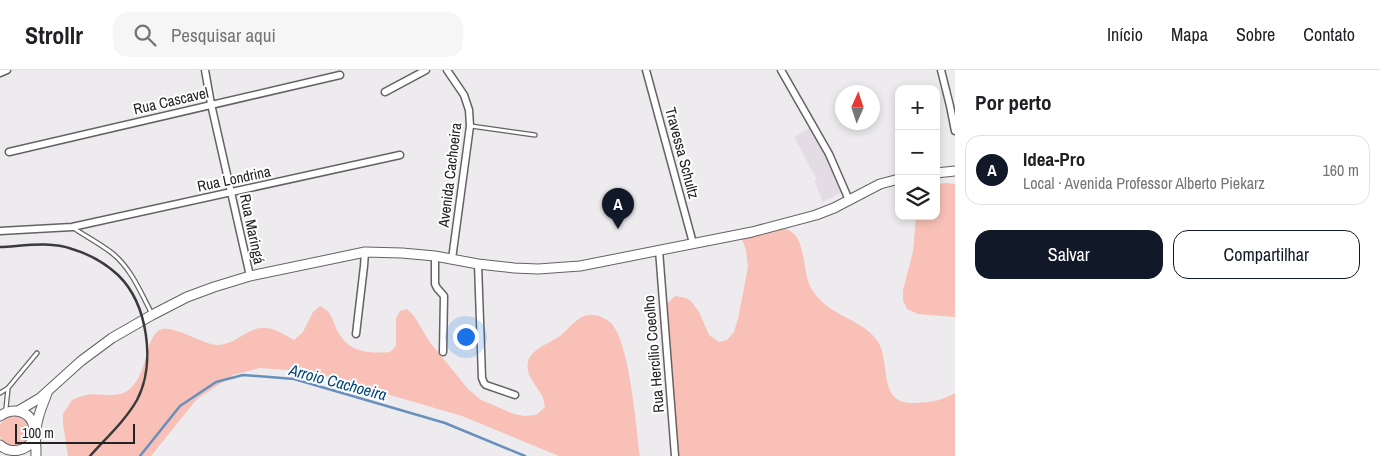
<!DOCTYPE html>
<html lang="pt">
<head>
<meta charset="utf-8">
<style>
	:root { --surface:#fff; --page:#f6f6f6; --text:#202124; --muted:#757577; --line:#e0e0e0; --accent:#111827 }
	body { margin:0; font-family:"Archivo Narrow",sans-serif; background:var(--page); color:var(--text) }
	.controls { position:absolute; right:15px; top:15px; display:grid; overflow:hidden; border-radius:10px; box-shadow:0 2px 8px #0003 }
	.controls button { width:45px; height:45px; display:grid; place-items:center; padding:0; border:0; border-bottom:1px solid var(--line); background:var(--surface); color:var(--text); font:25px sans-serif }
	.compass { position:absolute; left:835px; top:15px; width:45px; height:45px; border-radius:50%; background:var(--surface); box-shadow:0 2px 8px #0003; rotate:3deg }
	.scale { position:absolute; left:15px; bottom:12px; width:120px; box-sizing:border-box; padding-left:5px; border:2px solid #222123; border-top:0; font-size:14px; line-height:18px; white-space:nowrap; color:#222123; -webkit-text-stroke:4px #fff; paint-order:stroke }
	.you { position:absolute; left:465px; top:266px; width:18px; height:18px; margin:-12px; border:4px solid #fff; border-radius:50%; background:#1a73e8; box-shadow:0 0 0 8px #1a73e833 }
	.badge { display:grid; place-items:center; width:32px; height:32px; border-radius:50%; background:var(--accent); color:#fff; font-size:16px; font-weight:700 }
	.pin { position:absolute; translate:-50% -41px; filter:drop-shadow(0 1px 2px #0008) }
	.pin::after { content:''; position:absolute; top:26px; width:18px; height:15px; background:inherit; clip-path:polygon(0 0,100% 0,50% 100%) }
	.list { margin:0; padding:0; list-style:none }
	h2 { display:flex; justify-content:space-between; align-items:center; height:65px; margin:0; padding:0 20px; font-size:21px }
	h2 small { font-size:16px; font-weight:400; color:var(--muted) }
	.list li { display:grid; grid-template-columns:32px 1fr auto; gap:15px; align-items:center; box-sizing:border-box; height:70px; margin:0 10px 10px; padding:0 10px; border:1px solid var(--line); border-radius:15px }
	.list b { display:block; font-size:19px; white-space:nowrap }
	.list p { margin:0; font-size:16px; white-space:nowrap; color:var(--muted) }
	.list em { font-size:16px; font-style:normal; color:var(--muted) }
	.actions { display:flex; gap:10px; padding:15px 20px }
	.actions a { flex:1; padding:11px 0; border:1px solid var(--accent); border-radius:15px; text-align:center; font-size:18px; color:var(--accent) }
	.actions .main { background:var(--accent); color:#fff }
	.icon { flex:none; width:28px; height:28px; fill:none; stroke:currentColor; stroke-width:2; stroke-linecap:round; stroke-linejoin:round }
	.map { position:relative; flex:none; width:955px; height:386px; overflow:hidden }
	header { display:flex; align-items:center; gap:30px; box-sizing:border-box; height:70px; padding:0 25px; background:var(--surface); border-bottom:1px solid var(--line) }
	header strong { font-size:24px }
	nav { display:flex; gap:28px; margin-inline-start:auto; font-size:18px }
	.search { width:350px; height:45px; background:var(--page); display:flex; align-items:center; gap:12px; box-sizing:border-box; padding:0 18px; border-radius:15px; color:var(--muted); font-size:19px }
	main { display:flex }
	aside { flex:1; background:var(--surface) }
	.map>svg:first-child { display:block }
	.built { fill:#e4dce5 }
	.green { fill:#f8c0b6 }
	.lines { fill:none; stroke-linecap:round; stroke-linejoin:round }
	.stream { stroke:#6790bc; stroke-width:2.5 }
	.lane-casing { stroke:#656265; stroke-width:5.5 }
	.street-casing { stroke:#656265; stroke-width:9 }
	.secondary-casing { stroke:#656265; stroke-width:11 }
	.lane { stroke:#fff; stroke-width:3 }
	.street { stroke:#fff; stroke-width:6 }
	.secondary { stroke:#fff; stroke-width:9 }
	.rail { stroke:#3a393b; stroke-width:2.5 }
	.labels { text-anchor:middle; stroke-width:4; stroke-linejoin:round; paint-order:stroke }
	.street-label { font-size:15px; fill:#222123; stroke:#fff }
	.water-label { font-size:16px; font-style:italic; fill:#02457d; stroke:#fff }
</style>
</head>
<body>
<header>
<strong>Strollr</strong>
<div class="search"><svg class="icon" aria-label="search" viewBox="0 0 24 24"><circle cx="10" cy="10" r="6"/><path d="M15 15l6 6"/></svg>Pesquisar aqui</div>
<nav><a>Início</a><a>Mapa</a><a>Sobre</a><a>Contato</a></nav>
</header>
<main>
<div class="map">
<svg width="955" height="386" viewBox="0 0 955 386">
	<rect width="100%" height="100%" fill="#edebee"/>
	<path class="built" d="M 810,58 L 829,88 L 842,122 L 823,132 L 814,111 L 817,110 L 794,67 Z"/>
	<path class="green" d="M 947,113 L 955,114 L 955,247 L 918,244 L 907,239 L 903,230 L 903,220 L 913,182 L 916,146 L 936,146 L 936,114 Z
		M 774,158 C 777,158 782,158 785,159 C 805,163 803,196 808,211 C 809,215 811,218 813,221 C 827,245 860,248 876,269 C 893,290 875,335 915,333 C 932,332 940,331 955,323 L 955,386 L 676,386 L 666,247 L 667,234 L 675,226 L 686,228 L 691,231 L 699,242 L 709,265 L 719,272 L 727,270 L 734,262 L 738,249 L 748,197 L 746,180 L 742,169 L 758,163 Z
		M 320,236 C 331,242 331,246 336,258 C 347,282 367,284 390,282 L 396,276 L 396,248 L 400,241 L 407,239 L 414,246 L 429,271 L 468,319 L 481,330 L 514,344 L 524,346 L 536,345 L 545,337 C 544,334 544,329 542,326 C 537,315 525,306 528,292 C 531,279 550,273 560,266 C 569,259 578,245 590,245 C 597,244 606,249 611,253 C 630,273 636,357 640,386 L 559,386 L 462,346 L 312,302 L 260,298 L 233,305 L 197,329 L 151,386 L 68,386 L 63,354 L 63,344 L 72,330 C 76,328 81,326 86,325 C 99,322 115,329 127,321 C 148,307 144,272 158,261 C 170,252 201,274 216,275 C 235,276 248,256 266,258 C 276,259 285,265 294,270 L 303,262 L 313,242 Z
		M-1 361a15 15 0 1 1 30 0a15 15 0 1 1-30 0Z"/>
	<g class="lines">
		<path class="stream" d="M 140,386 L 180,336 L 216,312 L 243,305 L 294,309 L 445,353 L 525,386"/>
		<g class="lane-casing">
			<path id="lane" d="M 471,56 L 535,65
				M 72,157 C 85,166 99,173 112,183 C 131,198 141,223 152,244
				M 0,323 L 8,318 L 37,283
				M 6,338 L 8,319"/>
		</g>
		<g class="street-casing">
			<path id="street" d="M 205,0 L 211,34 L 250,206
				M 447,0 L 464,25 L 469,40 L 470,56 L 452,189
				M 646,0 L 693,173
				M 781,0 L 829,84 L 849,130
				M 941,0 L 950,36 L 955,61
				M 0,3 L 7,0
				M 385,22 L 426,0
				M 9,82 L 340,5
				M 0,161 L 72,157 L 400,85
				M 659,180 L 675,386
				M 435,186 L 435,214 L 437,218 L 444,226 L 443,282
				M 478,194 L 482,308 L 484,313 L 486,315 L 515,325
				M 356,264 L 364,196 L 365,182"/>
		</g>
		<g class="secondary-casing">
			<path id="secondary" d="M 936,103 L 955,101
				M 18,341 L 40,328 L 81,291 L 112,268 L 152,245 L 187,227 L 214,217 L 250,206 L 365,182 L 402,183 L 435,186 L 478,194 L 514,198 L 538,199 L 580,196 L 752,162 L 816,145 L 834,138 L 880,114 L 899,109
				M 0,346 C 13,337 31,340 34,358 C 36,367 36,377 36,386
				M 0,375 C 10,384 27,382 33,369 C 36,363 36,356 38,349 C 40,340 44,332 47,323"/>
		</g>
		<use href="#lane" class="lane"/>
		<use href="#street" class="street"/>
		<use href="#secondary" class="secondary"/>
		<path class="rail" d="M 0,177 C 23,176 50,171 72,179 C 89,184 105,193 118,205 C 148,234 156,294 137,330 C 125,351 106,368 90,386"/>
	</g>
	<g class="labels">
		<g class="street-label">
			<text transform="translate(171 31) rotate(-13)" y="5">Rua Cascavel</text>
			<text transform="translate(682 83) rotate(75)" y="5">Travessa Schultz</text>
			<text transform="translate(450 105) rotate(-83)" y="5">Avenida Cachoeira</text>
			<text transform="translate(234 109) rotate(-12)" y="5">Rua Londrina</text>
			<text transform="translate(252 159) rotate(78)" y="5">Rua Maringá</text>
			<text transform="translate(654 284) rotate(-95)" y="5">Rua Hercílio Coeolho</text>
		</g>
		<g class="water-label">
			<text transform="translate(338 312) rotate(15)" y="6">Arroio Cachoeira</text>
		</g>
	</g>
</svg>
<div class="controls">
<button>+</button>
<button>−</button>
<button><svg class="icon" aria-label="layers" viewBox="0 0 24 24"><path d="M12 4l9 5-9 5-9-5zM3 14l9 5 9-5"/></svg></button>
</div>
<svg class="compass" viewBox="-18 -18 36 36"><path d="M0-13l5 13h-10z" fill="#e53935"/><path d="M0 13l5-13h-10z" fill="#757577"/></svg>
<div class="scale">100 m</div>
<div class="you"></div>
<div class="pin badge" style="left:618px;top:159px">A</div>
</div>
<aside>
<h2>Por perto<small></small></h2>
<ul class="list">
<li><span class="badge">A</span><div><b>Idea-Pro</b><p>Local · Avenida Professor Alberto Piekarz</p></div><em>160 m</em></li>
</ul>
<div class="actions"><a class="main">Salvar</a><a>Compartilhar</a></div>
</aside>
</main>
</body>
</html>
